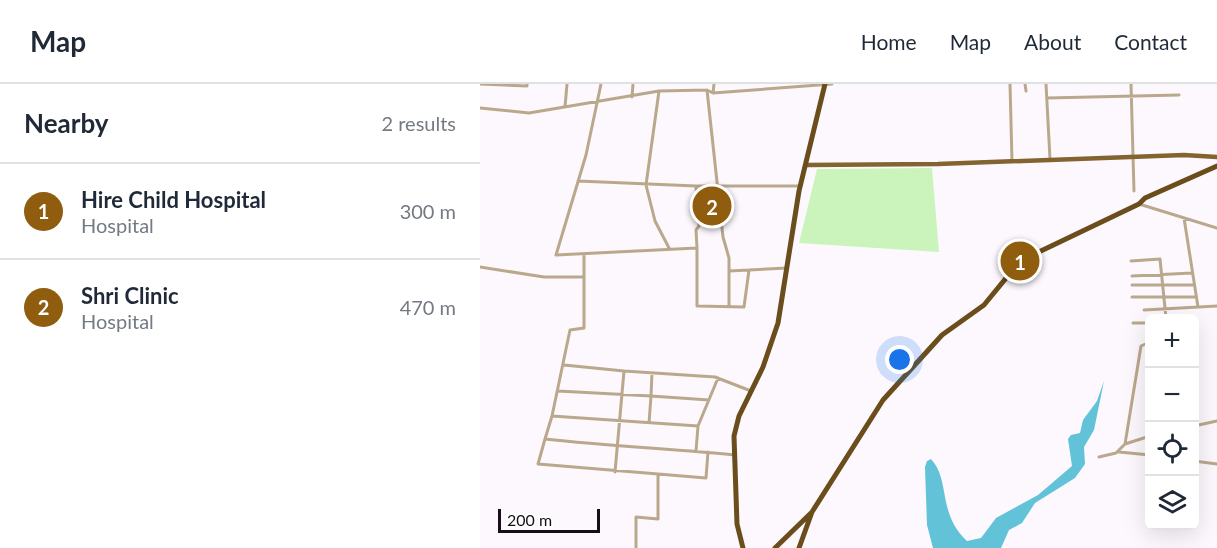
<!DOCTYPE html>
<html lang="en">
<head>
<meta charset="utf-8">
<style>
	:root { --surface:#fff; --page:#f6f6f7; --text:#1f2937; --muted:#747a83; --line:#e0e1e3; --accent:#905c0d }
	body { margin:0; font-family:Lato,sans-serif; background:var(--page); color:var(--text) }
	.controls { position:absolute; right:18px; bottom:18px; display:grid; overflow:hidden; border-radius:9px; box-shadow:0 6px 24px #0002 }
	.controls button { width:54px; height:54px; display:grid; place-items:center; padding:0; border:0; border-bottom:2px solid var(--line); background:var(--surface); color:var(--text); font:30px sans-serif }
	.scale { position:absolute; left:18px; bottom:15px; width:102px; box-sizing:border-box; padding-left:6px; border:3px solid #160f18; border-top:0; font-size:16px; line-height:21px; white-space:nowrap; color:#160f18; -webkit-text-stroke:4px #fff; paint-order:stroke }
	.you { position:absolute; left:420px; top:276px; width:21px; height:21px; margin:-15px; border:4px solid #fff; border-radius:50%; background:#1a73e8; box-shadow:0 0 0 9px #1a73e833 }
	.badge { display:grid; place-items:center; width:39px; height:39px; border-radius:50%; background:var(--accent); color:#fff; font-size:20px; font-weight:700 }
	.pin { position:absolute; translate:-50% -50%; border:3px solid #fff; box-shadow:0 2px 6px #0006 }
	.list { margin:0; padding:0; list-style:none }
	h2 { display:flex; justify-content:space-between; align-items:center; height:78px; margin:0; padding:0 24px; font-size:26px }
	h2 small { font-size:20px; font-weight:400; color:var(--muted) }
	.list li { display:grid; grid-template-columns:39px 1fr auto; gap:18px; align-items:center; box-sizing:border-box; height:96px; padding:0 24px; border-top:2px solid var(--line) }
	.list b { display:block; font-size:22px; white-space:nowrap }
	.list p { margin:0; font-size:20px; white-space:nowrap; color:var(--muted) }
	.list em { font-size:20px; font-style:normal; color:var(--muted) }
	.icon { flex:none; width:33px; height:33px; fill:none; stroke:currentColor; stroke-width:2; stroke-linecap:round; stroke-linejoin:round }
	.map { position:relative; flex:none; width:737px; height:464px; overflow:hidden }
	header { display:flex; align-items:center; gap:36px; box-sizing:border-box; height:84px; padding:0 30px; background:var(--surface); border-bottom:2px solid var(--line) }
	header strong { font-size:28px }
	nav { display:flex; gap:33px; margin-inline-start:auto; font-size:21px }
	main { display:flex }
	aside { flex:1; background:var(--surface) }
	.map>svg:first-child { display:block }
	.green { fill:#caf4bb }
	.water { fill:#61c2d8 }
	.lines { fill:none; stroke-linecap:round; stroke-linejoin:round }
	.minor { stroke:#baa88c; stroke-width:3 }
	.major { stroke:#83632e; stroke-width:4.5 }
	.highway { stroke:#6a4d1a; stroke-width:5 }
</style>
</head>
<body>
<header>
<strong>Map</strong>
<nav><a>Home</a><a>Map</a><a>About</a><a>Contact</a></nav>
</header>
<main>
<aside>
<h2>Nearby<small>2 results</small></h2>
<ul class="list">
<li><span class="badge">1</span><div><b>Hire Child Hospital</b><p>Hospital</p></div><em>300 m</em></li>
<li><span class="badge">2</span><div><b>Shri Clinic</b><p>Hospital</p></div><em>470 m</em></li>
</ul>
</aside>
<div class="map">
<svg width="737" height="464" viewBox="0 0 737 464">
	<rect width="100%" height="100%" fill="#fcf8fe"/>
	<path class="green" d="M 452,84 L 459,168 L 319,159 L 337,85 Z"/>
	<path class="water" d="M 624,297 L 614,346 L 604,363 L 605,380 L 595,394 L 555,419 L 542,439 L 529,446 L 521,464 L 453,464 L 447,441 L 445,383 L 447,377 L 451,375 C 471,397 457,429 487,457 L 501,454 L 516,434 L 558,411 L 592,382 L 588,355 L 591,351 L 600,349 L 603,336 L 617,317 Z"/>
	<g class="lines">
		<path class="minor" d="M 0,0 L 47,2 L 47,0
			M 121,0 L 106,71 L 76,171 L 217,164 L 216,146 L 219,142 L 216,102 L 320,102
			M 530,0 L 532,77
			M 545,0 L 546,7
			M 566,0 L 570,75
			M 651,0 L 654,107
			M 227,6 L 243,153 L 249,174 L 249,187
			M 179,7 L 166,101 L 175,137 L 189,164
			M 233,9 L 234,0
			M 152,13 L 153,0
			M 567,14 L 699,11
			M 85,23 L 87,0
			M 0,24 L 49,29 L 179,7 L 227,6 L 233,9 L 352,0
			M 98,97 L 216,102
			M 659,120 L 737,144
			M 704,134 L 718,223
			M 217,164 L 217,222 L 264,223 L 269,186 L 307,184
			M 651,177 L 680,175 L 686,234
			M 0,183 L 64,193 L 104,193
			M 652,192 L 712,189
			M 652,201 L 714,201
			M 652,213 L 715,213
			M 249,222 L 249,187 L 269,186
			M 664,226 L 737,222
			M 653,239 L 670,239
			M 84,281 L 144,287
			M 172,289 L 171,312 L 229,316
			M 78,307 L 171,312 L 169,339
			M 72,332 L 90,246 L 104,244 L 104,170
			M 714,342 L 737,337
			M 65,355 L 72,332 L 218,342
			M 645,360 L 670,352
			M 216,367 L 218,342 L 238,294
			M 228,368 L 226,394 L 58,380 L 65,355 C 128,362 192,365 255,371
			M 639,368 L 670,371
			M 619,373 L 636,369 L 645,360 L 661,262 L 670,258
			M 714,377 L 737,380
			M 135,388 L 144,287 L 235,293 L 271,307
			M 156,464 L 156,433 L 178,435 L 178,391"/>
		<path class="major" d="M 326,81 L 458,80 L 704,71 L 737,73"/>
		<path class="highway" d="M 263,464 L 257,440 L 254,352 L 259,332 L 283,283 L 298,239 L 319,107 L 345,0
			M 295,464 L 331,429
			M 319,464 L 332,428 L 403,316 L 462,251 L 504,221 L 540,177 L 659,120 L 665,114 L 737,82"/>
	</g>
</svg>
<div class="controls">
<button>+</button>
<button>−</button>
<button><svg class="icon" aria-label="locate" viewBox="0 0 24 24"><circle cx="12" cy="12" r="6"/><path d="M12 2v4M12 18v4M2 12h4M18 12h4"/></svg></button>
<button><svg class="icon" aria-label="layers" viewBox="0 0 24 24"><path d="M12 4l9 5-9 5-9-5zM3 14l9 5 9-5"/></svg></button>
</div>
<div class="scale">200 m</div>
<div class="you"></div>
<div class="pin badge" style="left:540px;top:177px">1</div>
<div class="pin badge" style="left:232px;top:122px">2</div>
</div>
</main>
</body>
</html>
